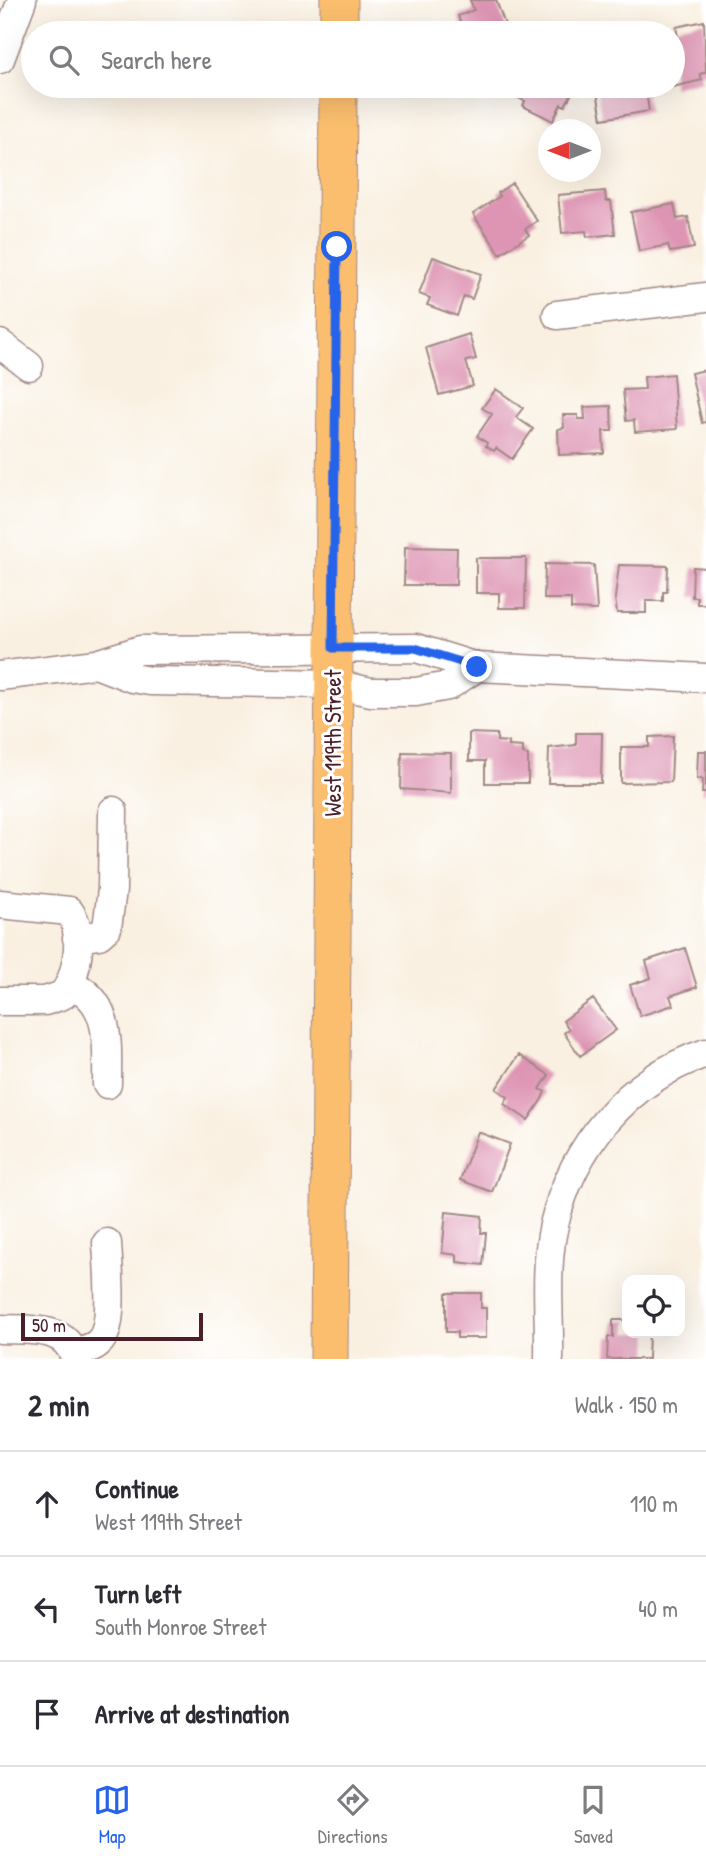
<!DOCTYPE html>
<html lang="en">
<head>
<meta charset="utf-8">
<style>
	:root { --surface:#fff; --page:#f7f7f7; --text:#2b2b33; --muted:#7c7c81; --line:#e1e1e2; --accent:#2563eb }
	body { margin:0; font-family:"Patrick Hand",sans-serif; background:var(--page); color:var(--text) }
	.controls { position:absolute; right:21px; bottom:21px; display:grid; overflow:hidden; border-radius:14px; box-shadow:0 7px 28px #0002 }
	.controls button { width:63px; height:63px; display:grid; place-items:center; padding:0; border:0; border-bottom:2px solid var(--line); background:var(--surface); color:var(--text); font:35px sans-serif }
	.compass { position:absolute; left:538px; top:119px; width:63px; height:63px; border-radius:50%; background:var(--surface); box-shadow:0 7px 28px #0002; rotate:270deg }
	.scale { position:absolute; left:21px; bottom:18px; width:182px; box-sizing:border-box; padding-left:7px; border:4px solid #4a1f2b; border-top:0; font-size:19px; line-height:24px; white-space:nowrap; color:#4a1f2b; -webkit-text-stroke:5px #fff; paint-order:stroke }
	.stop { position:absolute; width:21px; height:21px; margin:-16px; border:5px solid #2563eb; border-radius:50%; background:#fff }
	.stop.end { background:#2563eb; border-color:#fff; box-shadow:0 2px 7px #0008 }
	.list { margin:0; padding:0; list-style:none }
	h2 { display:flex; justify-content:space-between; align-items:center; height:91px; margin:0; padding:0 28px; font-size:30px }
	h2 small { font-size:23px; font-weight:400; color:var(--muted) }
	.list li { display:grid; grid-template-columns:46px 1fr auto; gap:21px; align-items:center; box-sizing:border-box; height:105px; padding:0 28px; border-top:2px solid var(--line) }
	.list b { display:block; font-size:26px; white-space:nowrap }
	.list p { margin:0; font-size:23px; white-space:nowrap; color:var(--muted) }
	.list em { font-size:23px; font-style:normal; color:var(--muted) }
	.icon { flex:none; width:38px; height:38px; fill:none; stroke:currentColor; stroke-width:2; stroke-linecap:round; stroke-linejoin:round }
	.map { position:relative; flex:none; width:706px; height:1359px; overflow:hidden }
	.search { position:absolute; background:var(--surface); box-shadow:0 7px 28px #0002; left:21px; right:21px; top:21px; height:77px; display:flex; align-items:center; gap:18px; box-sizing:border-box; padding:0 24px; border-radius:38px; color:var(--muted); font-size:26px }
	.sheet { height:406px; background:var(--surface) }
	nav { display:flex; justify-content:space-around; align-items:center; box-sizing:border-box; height:98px; border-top:2px solid var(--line); background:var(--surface); font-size:19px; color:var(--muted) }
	nav a { display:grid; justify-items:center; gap:4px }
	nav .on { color:var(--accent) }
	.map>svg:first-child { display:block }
	.building { fill:#de95b4 }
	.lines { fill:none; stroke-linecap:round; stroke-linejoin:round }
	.minor-casing { stroke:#a28886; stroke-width:31 }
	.major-casing { stroke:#a28886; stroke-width:39 }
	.minor { stroke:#fff; stroke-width:28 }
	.major { stroke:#fbbe6e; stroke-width:37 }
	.route { stroke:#2563eb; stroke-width:9 }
	.labels { text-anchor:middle; stroke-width:6; stroke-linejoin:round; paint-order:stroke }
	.street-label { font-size:23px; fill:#4a1f2b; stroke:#fff }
</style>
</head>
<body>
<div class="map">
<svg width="706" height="1359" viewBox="0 0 706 1359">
	<rect width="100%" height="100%" fill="#fff"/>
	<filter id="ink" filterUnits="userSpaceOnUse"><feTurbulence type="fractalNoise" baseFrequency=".0143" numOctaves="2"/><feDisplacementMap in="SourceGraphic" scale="14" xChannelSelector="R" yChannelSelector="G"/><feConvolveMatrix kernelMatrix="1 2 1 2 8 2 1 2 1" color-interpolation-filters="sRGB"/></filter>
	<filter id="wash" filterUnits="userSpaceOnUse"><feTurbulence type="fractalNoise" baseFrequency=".00686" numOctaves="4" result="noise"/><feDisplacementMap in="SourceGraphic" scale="28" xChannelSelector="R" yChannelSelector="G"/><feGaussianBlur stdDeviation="1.57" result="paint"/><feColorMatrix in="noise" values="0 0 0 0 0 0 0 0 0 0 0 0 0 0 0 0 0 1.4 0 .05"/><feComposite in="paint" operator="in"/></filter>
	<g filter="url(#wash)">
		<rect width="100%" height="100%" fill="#f9f0e1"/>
		<g id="blocks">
			<path class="building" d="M 470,0 L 496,0 L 508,33 L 464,33 L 458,16 L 474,10 Z
				M 704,21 L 706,72 L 700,74 L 702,80 L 673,87 L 673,43 L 679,42 L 676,27 Z
				M 519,86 L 570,86 L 566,93 L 571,95 L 565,106 L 561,104 L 553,121 L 523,106 L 525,101 L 514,96 Z
				M 596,86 L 645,86 L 649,111 L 602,119 Z
				M 512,183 L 537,221 L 525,229 L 529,235 L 500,254 L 473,214 L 500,196 L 498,193 Z
				M 605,191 L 606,201 L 611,201 L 615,234 L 587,237 L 586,231 L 562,233 L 558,195 Z
				M 674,204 L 677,219 L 688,217 L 694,248 L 670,252 L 668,245 L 639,251 L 631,212 Z
				M 433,257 L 481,274 L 472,299 L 464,296 L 457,316 L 427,305 L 430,298 L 419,294 Z
				M 469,334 L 476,359 L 466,361 L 473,386 L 439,395 L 426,348 Z
				M 706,370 L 706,422 L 702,423 L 691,373 Z
				M 673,374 L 677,429 L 635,432 L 634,420 L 626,421 L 623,390 L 645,389 L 644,377 Z
				M 496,389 L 523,408 L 516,417 L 533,429 L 512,459 L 496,448 L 494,451 L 486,446 L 487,443 L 477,436 L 492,414 L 482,408 Z
				M 611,406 L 612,431 L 603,431 L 604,453 L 559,455 L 558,429 L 564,428 L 563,415 L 578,415 L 578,419 L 585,419 L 584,407 Z
				M 405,547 L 457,548 L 456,585 L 404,585 Z
				M 476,558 L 526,558 L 525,608 L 499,608 L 499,593 L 476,593 Z
				M 545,564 L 594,565 L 597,610 L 571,609 L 571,599 L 544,599 Z
				M 619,565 L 668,566 L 667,592 L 663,592 L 663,601 L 646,601 L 646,613 L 617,613 L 615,598 Z
				M 693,567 L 706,568 L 706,604 L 697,604 L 697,597 L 692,597 Z
				M 469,733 L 497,734 L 497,741 L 509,742 L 509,746 L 523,747 L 523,754 L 528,755 L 528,783 L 485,783 L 485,761 L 469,761 Z
				M 576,733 L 602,733 L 601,783 L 548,783 L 549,748 L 576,745 Z
				M 673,736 L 671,782 L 621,783 L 621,747 L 649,747 L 649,737 Z
				M 698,751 L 706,751 L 706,793 L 702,793 L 703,779 L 697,779 Z
				M 402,752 L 451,753 L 451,793 L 401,789 Z
				M 685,948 L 697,987 L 670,996 L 673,1005 L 640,1016 L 630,985 L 651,978 L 646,961 Z
				M 593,999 L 616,1030 L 580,1056 L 564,1033 L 569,1029 L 563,1021 Z
				M 519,1055 L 549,1075 L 540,1089 L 545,1092 L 542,1099 L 528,1120 L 504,1104 L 508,1097 L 496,1089 Z
				M 478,1132 L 510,1144 L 492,1192 L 460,1180 Z
				M 446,1212 L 482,1216 L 481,1233 L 486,1233 L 483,1265 L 457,1262 L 457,1255 L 442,1253 Z
				M 446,1293 L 481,1293 L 481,1308 L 486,1308 L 486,1338 L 457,1338 L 457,1332 L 446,1332 Z
				M 613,1320 L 627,1320 L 627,1333 L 649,1333 L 648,1359 L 607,1359 L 608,1337 L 613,1337 Z"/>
		</g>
	</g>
	<g filter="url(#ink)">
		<use href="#blocks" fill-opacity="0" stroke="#a28886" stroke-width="2"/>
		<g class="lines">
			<g class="minor-casing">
				<path id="minor" d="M 0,59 L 22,0
					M 557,315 L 706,297
					M 0,344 L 29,366
					M 96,664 L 132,678 L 150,681 L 333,684 L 371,692 L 416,692 L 448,686 L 477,667
					M 0,676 L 96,664 L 140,650 L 416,648 L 477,667 L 706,678
					M 0,904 L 69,911 C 85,932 78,974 63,995 L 45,1001 L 0,1001
					M 77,938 L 99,935 L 107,928 L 112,890 L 113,811
					M 70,984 C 112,1000 107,1045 107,1084
					M 0,1329 C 28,1330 68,1325 75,1359
					M 74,1352 C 84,1350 97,1348 103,1337 C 114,1318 108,1266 107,1243
					M 549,1359 C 550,1316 544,1268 554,1225 C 572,1146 628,1079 706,1053"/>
			</g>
			<g class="major-casing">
				<path id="major" d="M 339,33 L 339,0
					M 329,1359 L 338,86"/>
			</g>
			<use href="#minor" class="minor"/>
			<use href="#major" class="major"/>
		</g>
	</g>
	<g class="lines" filter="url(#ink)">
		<path class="route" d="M 337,247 L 333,648 L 415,648 L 477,667"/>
	</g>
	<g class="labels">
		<g class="street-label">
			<text transform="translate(333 743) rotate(-90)" y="8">West 119th Street</text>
		</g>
	</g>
</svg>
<div class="controls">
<button><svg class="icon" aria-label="locate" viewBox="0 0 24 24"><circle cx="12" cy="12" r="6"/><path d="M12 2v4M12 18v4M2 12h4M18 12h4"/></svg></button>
</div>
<svg class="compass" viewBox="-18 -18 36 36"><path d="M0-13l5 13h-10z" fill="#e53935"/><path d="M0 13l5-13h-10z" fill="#7c7c81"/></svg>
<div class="scale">50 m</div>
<div class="stop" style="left:337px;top:247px"></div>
<div class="stop end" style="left:477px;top:667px"></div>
<div class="search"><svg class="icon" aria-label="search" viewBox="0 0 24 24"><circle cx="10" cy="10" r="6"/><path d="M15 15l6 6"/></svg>Search here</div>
</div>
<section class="sheet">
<h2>2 min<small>Walk · 150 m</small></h2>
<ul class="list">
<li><svg class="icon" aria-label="ahead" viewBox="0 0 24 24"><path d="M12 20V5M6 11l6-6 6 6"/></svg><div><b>Continue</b><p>West 119th Street</p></div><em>110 m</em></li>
<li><svg class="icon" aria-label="left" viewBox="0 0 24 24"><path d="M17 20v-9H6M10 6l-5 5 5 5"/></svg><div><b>Turn left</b><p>South Monroe Street</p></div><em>40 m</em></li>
<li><svg class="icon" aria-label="arrive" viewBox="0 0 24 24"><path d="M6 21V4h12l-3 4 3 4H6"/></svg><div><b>Arrive at destination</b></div></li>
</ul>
</section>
<nav>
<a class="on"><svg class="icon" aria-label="map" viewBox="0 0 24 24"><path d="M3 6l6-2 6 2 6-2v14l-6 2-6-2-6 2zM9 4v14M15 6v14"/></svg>Map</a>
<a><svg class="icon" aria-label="directions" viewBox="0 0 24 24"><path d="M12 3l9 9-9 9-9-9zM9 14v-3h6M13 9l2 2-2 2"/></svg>Directions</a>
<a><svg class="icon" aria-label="saved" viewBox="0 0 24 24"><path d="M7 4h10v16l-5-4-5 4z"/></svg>Saved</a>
</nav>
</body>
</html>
